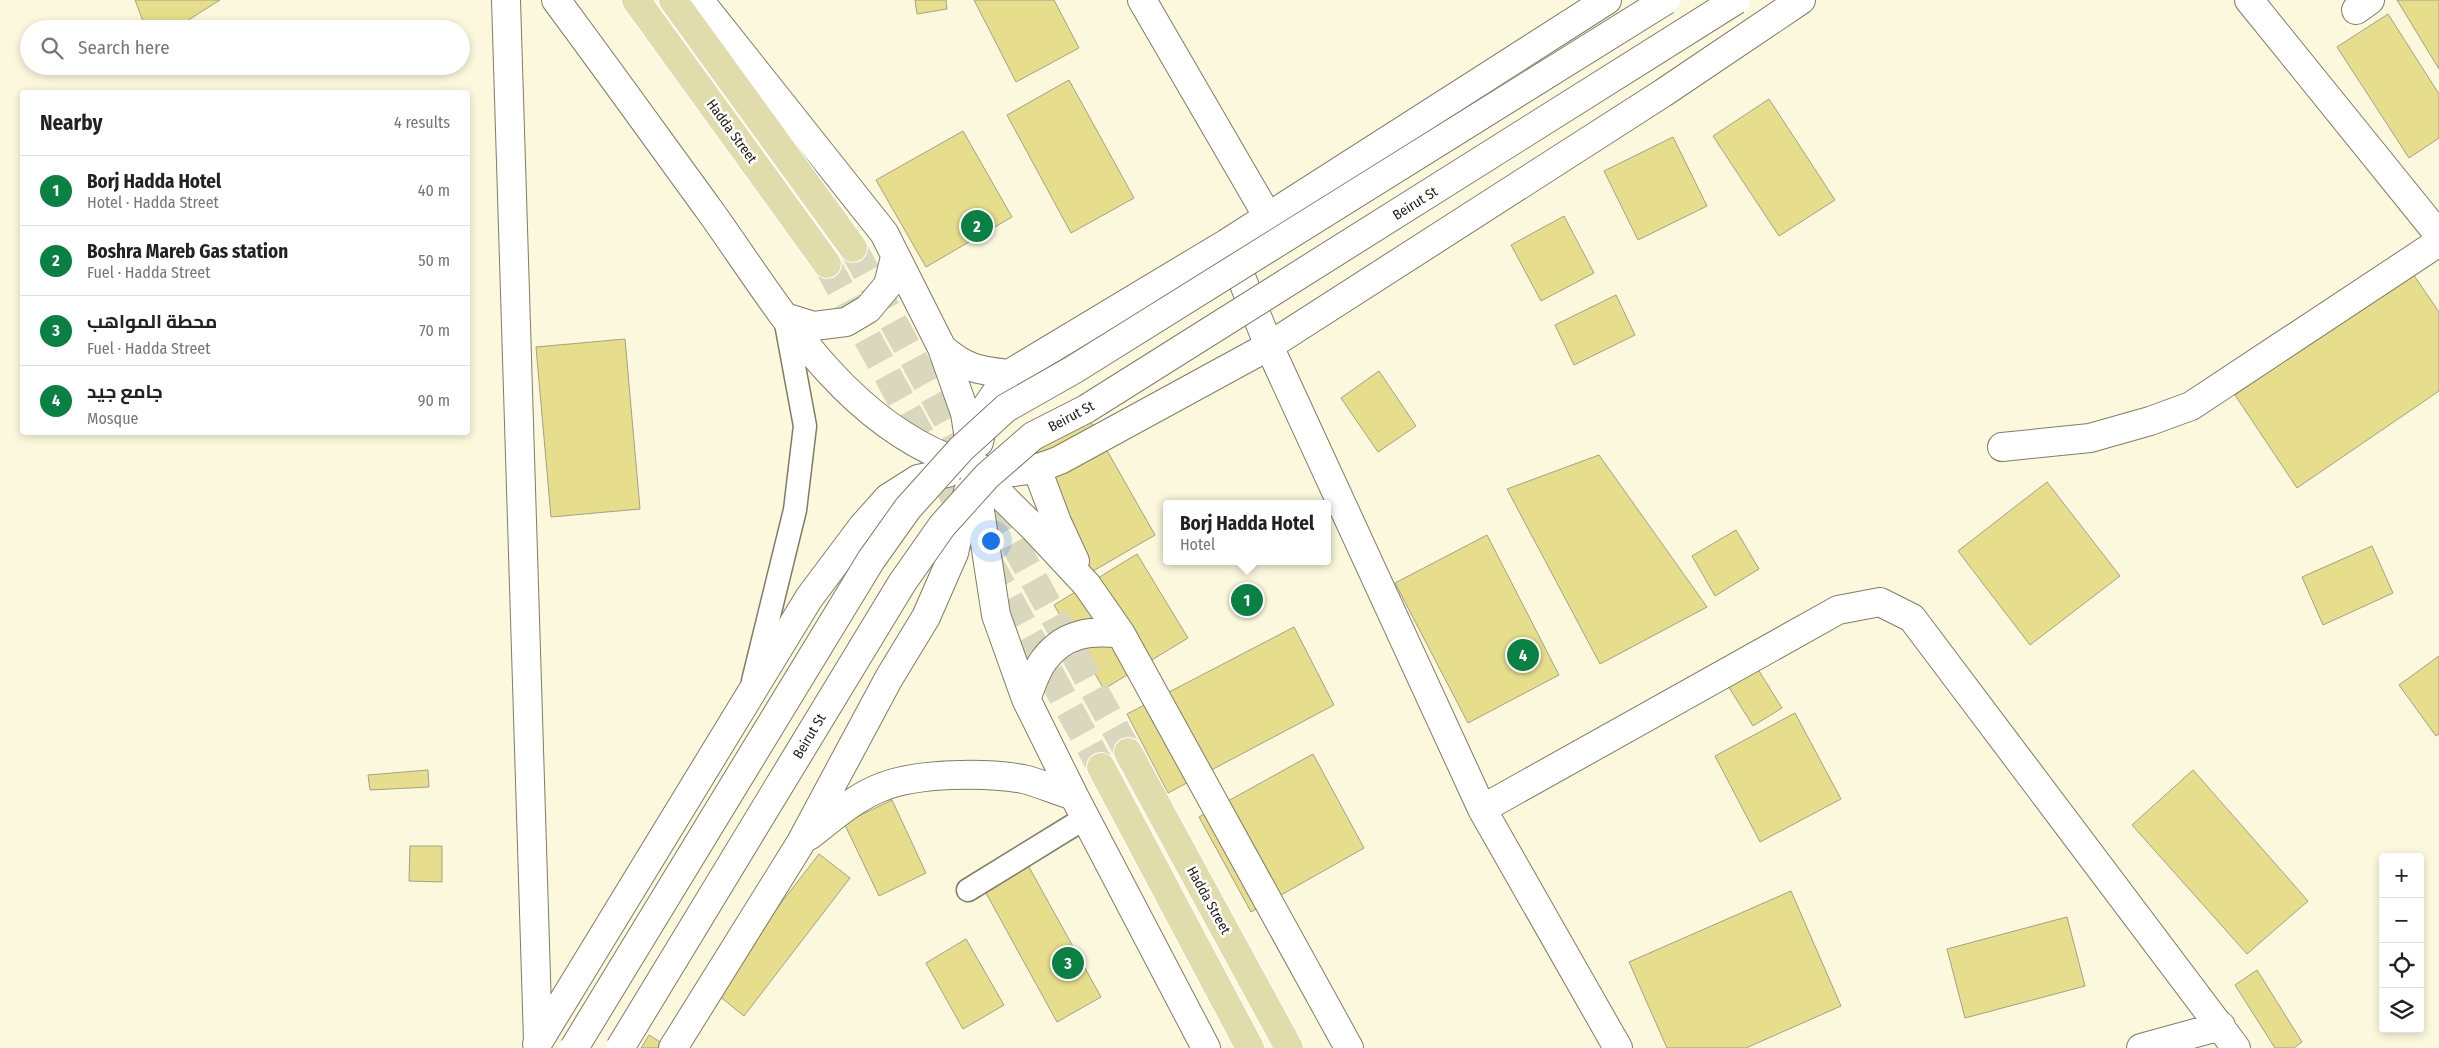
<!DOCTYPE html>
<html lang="en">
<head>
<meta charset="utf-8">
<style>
	:root { --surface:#fff; --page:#f6f6f6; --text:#222; --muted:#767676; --line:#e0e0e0; --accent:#0b8043 }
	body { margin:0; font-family:"Fira Sans Condensed",Cairo,sans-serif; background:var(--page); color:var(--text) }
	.controls { position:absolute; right:15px; bottom:15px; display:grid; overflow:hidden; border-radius:5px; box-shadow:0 2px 8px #0003 }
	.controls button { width:45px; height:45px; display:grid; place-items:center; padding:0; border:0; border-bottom:1px solid var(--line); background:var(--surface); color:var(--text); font:25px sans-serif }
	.you { position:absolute; left:990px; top:540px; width:18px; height:18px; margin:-12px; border:4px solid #fff; border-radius:50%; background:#1a73e8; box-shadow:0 0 0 8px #1a73e833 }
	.badge { display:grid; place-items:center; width:32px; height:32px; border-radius:50%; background:var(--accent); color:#fff; font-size:16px; font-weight:700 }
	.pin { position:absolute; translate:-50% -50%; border:2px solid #fff; box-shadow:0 1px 5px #0006 }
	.popup { position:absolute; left:1163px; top:500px; width:168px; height:65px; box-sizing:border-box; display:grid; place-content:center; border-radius:5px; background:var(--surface); filter:drop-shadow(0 1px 4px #0005); font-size:16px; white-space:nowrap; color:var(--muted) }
	.popup b { font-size:19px; color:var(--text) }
	.popup::after { content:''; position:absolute; left:50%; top:100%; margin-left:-10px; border:10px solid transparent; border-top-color:var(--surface) }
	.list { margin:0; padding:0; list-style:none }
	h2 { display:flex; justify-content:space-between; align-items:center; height:65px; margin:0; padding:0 20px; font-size:21px }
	h2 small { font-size:16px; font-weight:400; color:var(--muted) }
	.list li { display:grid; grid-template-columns:32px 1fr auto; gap:15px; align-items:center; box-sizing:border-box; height:70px; padding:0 20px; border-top:1px solid var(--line) }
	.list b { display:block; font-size:19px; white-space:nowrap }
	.list p { margin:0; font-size:16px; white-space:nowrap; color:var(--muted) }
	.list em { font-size:16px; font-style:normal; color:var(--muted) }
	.icon { flex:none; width:28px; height:28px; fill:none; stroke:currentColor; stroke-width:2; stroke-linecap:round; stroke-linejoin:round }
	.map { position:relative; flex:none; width:2439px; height:1048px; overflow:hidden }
	.search { position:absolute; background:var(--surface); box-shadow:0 2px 8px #0003; left:20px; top:20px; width:450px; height:55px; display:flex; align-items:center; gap:12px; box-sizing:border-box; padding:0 18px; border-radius:28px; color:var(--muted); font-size:19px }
	.panel { position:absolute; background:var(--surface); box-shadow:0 2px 8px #0003; left:20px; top:90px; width:450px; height:345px; border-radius:5px }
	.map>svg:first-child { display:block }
	.building { fill:#e6de8c; stroke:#a3a187 }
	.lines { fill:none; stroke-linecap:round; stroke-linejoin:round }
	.primary-tunnel { stroke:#dad7bf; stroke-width:28; stroke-dasharray:28 14; stroke-linecap:butt }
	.service-casing { stroke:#7f7d64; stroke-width:25 }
	.minor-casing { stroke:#7f7d64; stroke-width:30 }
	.tertiary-casing { stroke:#7f7d64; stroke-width:30 }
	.primary-casing { stroke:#fff; stroke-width:30 }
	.service { stroke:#fff; stroke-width:22 }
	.minor { stroke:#fff; stroke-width:28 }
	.tertiary { stroke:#fff; stroke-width:28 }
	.primary { stroke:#e1dcac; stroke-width:28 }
	.secondary-bridge-casing { stroke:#7f7d64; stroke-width:30; stroke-linecap:butt }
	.secondary-bridge { stroke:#fff; stroke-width:28 }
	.labels { text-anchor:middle; stroke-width:5; stroke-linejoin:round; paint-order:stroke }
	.street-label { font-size:14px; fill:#1d1c12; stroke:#fff }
</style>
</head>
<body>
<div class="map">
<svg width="2439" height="1048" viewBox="0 0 2439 1048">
	<rect width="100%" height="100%" fill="#fbf8dd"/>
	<path class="building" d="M 135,0 L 220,0 L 174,29 L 146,29 Z
		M 915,0 L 946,0 L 947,9 L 917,14 Z
		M 974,0 L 1054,0 L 1079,48 L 1016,82 Z
		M 2397,0 L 2439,0 L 2439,69 Z
		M 2388,14 L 2439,94 L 2439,138 L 2409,158 L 2337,47 Z
		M 1069,80 L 1134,198 L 1071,233 L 1007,115 Z
		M 1769,99 L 1835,200 L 1779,236 L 1713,136 Z
		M 963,131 L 1012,217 L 926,267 L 876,180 Z
		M 1673,137 L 1707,206 L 1638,240 L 1604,171 Z
		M 1564,216 L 1594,273 L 1541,301 L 1511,245 Z
		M 2413,274 L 2439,312 L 2439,391 L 2297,488 L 2235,395 Z
		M 1616,295 L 1635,335 L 1574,365 L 1555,325 Z
		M 625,339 L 640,509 L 551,517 L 536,347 Z
		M 1379,371 L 1416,426 L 1378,452 L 1341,398 Z
		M 1088,417 L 1155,535 L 1088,574 L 1021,456 Z
		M 1599,455 L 1707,607 L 1600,664 L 1507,489 Z
		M 2047,482 L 2120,576 L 2030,645 L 1958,551 Z
		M 1736,530 L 1759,569 L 1715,596 L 1692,556 Z
		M 1487,535 L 1559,675 L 1468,723 L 1395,583 Z
		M 2372,546 L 2393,593 L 2323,625 L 2302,577 Z
		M 1137,554 L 1188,638 L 1104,689 L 1054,605 Z
		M 1294,627 L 1334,705 L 1168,793 L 1127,714 Z
		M 1746,650 L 1782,708 L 1753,726 L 1717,668 Z
		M 2439,656 L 2439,734 L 2436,736 L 2399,685 Z
		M 1795,713 L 1841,799 L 1760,842 L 1715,756 Z
		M 1313,754 L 1364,848 L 1251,912 L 1199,817 Z
		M 428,770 L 429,787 L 370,790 L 368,775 Z
		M 2193,770 L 2308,901 L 2247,954 L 2132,825 Z
		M 892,800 L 926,873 L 879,896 L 844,823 Z
		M 410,846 L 442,846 L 442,882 L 409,881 Z
		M 819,854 L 850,878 L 744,1016 L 713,991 Z
		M 1025,860 L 1101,997 L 1057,1022 L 981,884 Z
		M 1791,891 L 1841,1006 L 1746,1048 L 1667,1048 L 1629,962 Z
		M 2067,917 L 2085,986 L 1965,1018 L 1947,949 Z
		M 966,939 L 1004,1005 L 963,1029 L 926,963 Z
		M 2257,970 L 2302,1042 L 2294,1048 L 2275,1048 L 2235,985 Z
		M 649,1035 L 670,1048 L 641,1048 Z"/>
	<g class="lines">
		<path class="primary-tunnel" d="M 853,248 L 1128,752
			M 827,264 L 970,526
			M 989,562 L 1101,767"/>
		<g class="service-casing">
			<path id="service" d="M 753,681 L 795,510 L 805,426 L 785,318
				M 968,890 L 1085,818"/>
		</g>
		<g class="minor-casing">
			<path id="minor" d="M 1142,0 L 1268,217
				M 2249,0 L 2439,235
				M 2356,10 L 2370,0
				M 1269,346 L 1482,809 L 1618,1048
				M 2002,447 L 2090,438 L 2150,421 L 2191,406 L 2439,242
				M 1482,809 L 1838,610 L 1880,602 L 1912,618 L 2236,1048
				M 2141,1048 L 2221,1026"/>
		</g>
		<g class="tertiary-casing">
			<path id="tertiary" d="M 506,0 L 538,1042
				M 556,0 C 608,70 659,141 710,211 C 776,303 837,413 947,458 C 989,475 1018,478 1060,460 L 1269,346 L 1663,93 L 1801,0
				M 699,0 L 884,233 L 942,348 L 965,413 L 996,615 L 1026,699 L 1074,796 L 1206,1048
				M 1229,247 L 1269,346
				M 785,317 L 814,326 L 846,322 L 868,309 L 888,285 L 895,257
				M 942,348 C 966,369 978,370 1009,374
				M 979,442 L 987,406 L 1009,374 L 1227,243 L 1607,0
				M 973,468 L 1034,528 L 1087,585 L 1121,634 L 1349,1048
				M 1037,469 L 1057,522 L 1075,561
				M 1026,699 C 1031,687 1036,670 1044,660 C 1064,633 1091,630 1121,634
				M 809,836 C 831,819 855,797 882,787 C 917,773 985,772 1023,779 C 1040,783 1057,791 1074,796
				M 537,1044 L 809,598 L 863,526 L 888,498 L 918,479 L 947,473
				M 673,1048 L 800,844 L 889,678 L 926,617 L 954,553 L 968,491"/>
		</g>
		<g class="primary-casing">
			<path id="primary" d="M 636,0 L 827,264
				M 673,0 L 853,248
				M 1128,752 L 1289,1048
				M 1101,767 L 1250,1048"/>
		</g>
		<use href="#service" class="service"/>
		<use href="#minor" class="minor"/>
		<use href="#tertiary" class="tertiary"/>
		<use href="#primary" class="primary"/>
		<g class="secondary-bridge-casing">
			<path id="secondary-bridge" d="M 574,1048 L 871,560 L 908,508 L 961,449 L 1006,408 L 1073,370 L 1666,0
				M 620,1048 L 902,583 L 942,526 L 987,476 L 1033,436 L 1086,409 L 1736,0"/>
		</g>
		<use href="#secondary-bridge" class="secondary-bridge"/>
	</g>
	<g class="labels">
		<g class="street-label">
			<text transform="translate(732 131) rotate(54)" y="5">Hadda Street</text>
			<text transform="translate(1415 203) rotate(-32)" y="5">Beirut St</text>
			<text transform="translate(1071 416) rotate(-28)" y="5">Beirut St</text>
			<text transform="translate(809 736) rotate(-59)" y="5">Beirut St</text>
			<text transform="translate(1209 900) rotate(61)" y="5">Hadda Street</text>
		</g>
	</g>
</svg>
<div class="controls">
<button>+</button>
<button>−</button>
<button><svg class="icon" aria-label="locate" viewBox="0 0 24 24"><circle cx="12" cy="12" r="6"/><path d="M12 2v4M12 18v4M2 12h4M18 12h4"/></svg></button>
<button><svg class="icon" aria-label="layers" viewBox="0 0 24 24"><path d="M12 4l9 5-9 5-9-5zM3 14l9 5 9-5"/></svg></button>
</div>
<div class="you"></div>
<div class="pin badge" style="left:1247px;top:600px">1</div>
<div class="popup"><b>Borj Hadda Hotel</b>Hotel</div>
<div class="pin badge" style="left:977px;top:226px">2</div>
<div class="pin badge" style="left:1068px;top:963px">3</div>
<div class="pin badge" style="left:1523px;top:655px">4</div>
<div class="search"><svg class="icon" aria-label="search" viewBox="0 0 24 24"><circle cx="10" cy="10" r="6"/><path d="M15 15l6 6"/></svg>Search here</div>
<section class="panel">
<h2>Nearby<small>4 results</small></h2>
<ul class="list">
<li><span class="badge">1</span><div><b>Borj Hadda Hotel</b><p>Hotel · Hadda Street</p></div><em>40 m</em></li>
<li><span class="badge">2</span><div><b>Boshra Mareb Gas station</b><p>Fuel · Hadda Street</p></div><em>50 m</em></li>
<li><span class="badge">3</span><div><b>محطة المواهب</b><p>Fuel · Hadda Street</p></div><em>70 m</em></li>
<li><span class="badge">4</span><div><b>جامع جيد</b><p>Mosque</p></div><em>90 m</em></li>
</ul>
</section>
</div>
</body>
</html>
